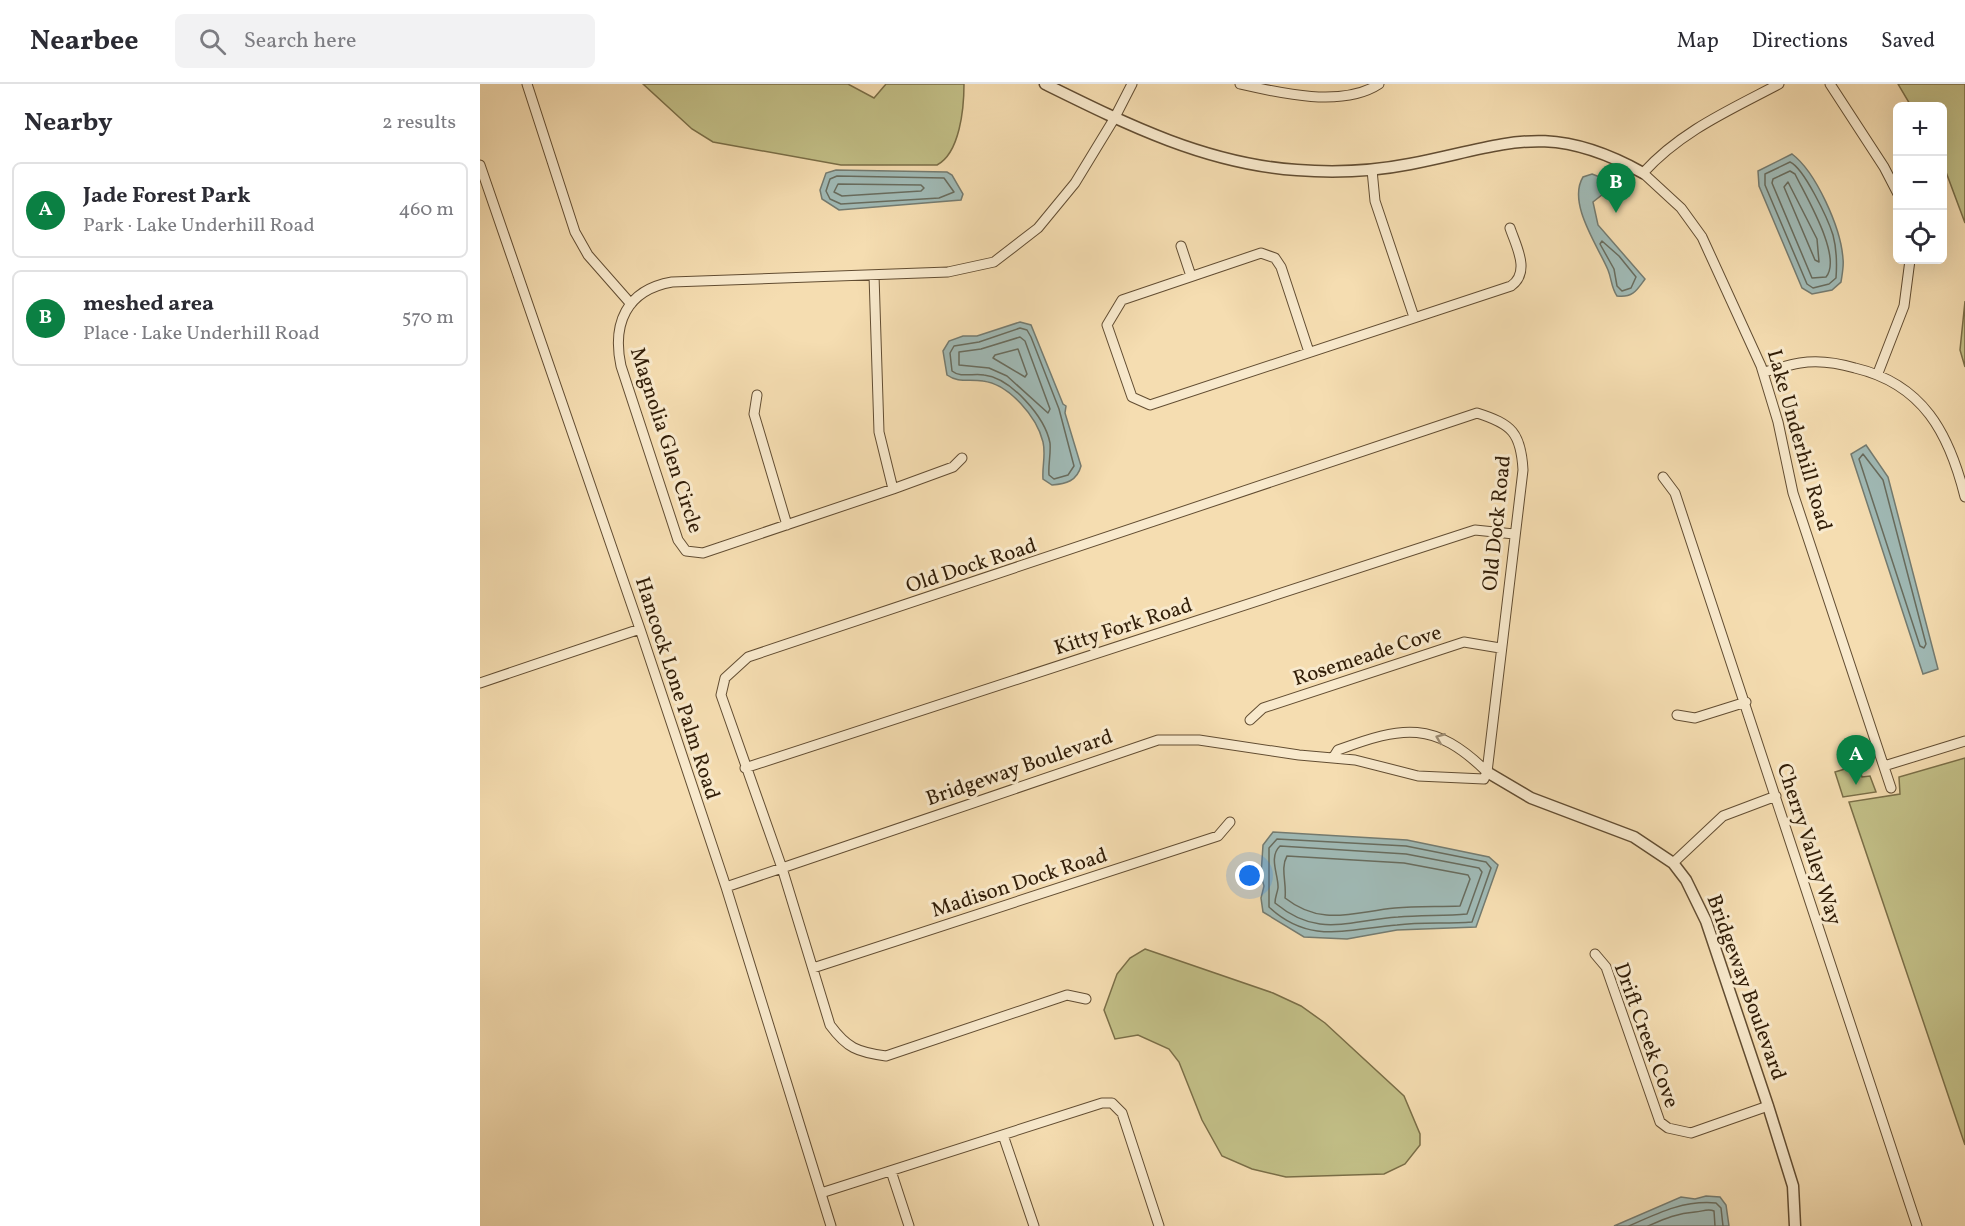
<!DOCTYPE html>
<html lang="en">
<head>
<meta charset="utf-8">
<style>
	:root { --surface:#fff; --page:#f2f2f3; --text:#2b2b33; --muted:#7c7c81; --line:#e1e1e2; --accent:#0b8043 }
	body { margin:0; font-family:Vollkorn,serif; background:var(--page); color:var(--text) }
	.controls { position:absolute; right:18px; top:18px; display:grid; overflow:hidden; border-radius:9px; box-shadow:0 6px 24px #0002 }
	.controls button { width:54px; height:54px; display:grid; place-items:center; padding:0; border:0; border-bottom:2px solid var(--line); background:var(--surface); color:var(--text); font:30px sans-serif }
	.you { position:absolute; left:770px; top:792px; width:21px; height:21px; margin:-15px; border:4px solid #fff; border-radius:50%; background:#1a73e8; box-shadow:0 0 0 9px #1a73e833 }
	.badge { display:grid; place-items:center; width:39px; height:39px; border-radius:50%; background:var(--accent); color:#fff; font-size:20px; font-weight:700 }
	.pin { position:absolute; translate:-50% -50px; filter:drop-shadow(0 2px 3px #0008) }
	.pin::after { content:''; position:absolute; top:32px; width:21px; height:18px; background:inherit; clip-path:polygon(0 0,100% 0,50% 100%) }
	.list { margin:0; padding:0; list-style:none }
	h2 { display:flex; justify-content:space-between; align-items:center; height:78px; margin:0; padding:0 24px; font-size:26px }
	h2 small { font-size:20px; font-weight:400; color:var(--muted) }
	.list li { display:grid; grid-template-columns:39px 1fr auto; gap:18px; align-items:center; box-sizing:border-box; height:96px; margin:0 12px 12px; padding:0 12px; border:2px solid var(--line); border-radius:9px }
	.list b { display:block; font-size:22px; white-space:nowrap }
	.list p { margin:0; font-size:20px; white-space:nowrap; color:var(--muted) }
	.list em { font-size:20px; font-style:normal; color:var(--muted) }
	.icon { flex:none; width:33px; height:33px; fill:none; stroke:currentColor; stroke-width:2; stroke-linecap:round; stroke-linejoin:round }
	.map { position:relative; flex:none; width:1485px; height:1142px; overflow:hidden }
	header { display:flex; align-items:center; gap:36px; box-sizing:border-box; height:84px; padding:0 30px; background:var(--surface); border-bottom:2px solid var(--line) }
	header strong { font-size:28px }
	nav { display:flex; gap:33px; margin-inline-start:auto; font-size:21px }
	.search { width:420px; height:54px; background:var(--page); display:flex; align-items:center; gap:15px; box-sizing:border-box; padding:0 21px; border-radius:9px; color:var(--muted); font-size:22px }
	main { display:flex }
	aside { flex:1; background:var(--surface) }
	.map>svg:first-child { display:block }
	.green { fill:#c2bf87; stroke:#7a6e47; stroke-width:1.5 }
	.water { fill:#a0bab6; stroke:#747b70; stroke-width:1.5 }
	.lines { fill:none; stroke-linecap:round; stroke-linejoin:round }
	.shore { stroke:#686c5e; stroke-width:1.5 }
	.minor-casing { stroke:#624d32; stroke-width:11 }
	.tertiary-casing { stroke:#624d32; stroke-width:13 }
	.minor { stroke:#f8e9cc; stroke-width:9 }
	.tertiary { stroke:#f8e9cc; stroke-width:10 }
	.oneway { stroke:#9e8d73 }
	.labels { text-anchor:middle; stroke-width:6; stroke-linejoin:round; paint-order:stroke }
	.street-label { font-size:21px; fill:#311d07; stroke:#f8e9cc }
</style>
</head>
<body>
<header>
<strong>Nearbee</strong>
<div class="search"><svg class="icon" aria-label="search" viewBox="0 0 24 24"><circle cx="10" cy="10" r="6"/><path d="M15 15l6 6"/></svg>Search here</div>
<nav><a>Map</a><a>Directions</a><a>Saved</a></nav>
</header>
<main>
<aside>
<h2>Nearby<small>2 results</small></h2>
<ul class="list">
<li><span class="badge">A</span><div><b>Jade Forest Park</b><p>Park · Lake Underhill Road</p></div><em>460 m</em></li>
<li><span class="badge">B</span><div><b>meshed area</b><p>Place · Lake Underhill Road</p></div><em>570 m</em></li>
</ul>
</aside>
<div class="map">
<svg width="1485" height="1142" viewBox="0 0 1485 1142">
	<rect width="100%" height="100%" fill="#f5ddb1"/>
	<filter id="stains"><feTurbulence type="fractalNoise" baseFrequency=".00333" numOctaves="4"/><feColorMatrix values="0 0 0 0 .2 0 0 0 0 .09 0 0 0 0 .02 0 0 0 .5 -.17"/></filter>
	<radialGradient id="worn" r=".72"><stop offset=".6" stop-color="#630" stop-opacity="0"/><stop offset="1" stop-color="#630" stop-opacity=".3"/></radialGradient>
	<path class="green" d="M 163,0 L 368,0 L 394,14 L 406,0 L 484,0 C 484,24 480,69 457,81 L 361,81 L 233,58 L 212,45 Z
		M 1418,0 L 1485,0 L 1485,139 L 1463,80 L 1462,22 L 1431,22 Z
		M 1485,217 L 1485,283 L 1480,266 Z
		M 1485,674 L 1485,1061 L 1369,718 L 1420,710 L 1419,693 Z
		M 1378,681 L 1382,693 L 1390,692 L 1396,708 L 1363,713 L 1355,688 Z
		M 665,865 L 793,909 L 821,922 L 845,939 L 924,1012 L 940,1050 L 940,1061 L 925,1080 L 904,1090 L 806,1093 L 772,1085 L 742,1072 L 722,1036 L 699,978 L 689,965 L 658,951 L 635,955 L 624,926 L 637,890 L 650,874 Z"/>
	<path class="water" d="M 1312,70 C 1336,88 1361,144 1363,175 C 1364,182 1362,191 1361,198 L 1352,206 L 1332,210 L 1322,204 L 1279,102 L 1278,87 Z
		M 356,86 L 467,88 L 472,91 L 483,110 L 481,116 L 359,126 L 342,115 L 340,106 L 346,89 Z
		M 1112,90 L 1125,95 L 1127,101 L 1121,104 L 1123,110 L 1113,118 L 1118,141 L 1165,195 C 1157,206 1153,214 1137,212 C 1131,203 1132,196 1128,186 C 1118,162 1087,119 1103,93 Z
		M 540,238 L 551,241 L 583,320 L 586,322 L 585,329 L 601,382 C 597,397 586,400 572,401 L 563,395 C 562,382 566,371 563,358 C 557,333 529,300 503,297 C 489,295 478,299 467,291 L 463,267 L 469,257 L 483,252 L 497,252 Z
		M 1386,361 L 1408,393 L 1458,585 L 1443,590 L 1371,370 Z
		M 793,748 L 927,756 L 1009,773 L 1018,781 L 996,843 L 917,846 L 867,855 L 824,853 L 783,828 L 781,814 L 784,802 L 781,791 L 783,761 Z
		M 1226,1112 L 1240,1113 L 1246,1121 L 1249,1142 L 1134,1142 L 1201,1113 L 1215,1115 Z"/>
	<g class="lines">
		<path class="shore" d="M 1310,78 C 1324,84 1348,135 1353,151 C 1357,166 1357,180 1356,194 L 1349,200 L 1333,204 L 1327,200 L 1285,101 L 1285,90 Z
			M 1310,87 L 1315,90 C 1325,111 1363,173 1346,193 L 1332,194 L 1292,99 L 1293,95 Z
			M 357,92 L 464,94 L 474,108 L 459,114 L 361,120 L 350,115 L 346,107 L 350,95 Z
			M 1308,98 L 1337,155 L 1339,178 L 1335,176 L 1304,103 Z
			M 358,100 L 441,101 L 444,104 L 441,107 L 362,112 L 354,108 Z
			M 1122,157 L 1139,172 L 1156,193 L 1151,204 L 1142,207 L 1137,202 L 1134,185 L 1120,160 Z
			M 540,244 L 547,246 L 551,253 L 579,325 L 594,382 L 588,391 L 574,395 L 569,391 C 568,381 571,370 570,359 C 565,333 531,294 504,291 C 494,289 480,294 472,287 L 470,269 L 474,262 L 499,258 Z
			M 540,253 L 545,257 L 570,325 L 568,329 L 527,292 L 509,284 L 479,281 L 479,268 L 501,265 Z
			M 538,265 L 547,290 L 545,293 L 513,274 L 515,271 Z
			M 1383,370 L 1403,396 L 1446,560 L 1444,564 L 1440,562 L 1379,375 Z
			M 797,755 L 926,762 L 1006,778 L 1011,784 L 992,838 C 967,840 942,838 917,841 C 867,845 830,861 789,823 L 789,764 Z
			M 800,762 L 926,770 L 999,784 L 1002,788 L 987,830 C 964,832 941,831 918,833 C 868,836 839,855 795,819 C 795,813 797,810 798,804 C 799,792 788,773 800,762 Z
			M 807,772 L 924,779 L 988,791 L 990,795 L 980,822 C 959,823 937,822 915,824 C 873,828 842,843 805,814 C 807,800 800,784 807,772 Z
			M 1149,1142 C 1178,1129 1204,1116 1236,1119 L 1241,1124 L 1243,1142
			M 1168,1142 C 1184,1135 1197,1129 1215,1128 C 1222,1128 1227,1124 1234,1127 L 1235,1142"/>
		<g class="minor-casing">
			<path id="minor" d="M 47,0 L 95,148 L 108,171 L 151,220
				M 760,0 C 799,9 863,24 899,0
				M 1299,0 C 1250,26 1201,47 1163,89 L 1201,124 L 1222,153 L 1281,282 L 1298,338 L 1313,409 L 1411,704
				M 1350,0 L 1404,83 L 1418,110
				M 0,81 L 160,545 L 246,803 L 351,1142
				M 892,86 L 895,117 L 934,233
				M 701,162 L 711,192
				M 394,191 L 399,348 L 413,405
				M 829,268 L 801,183 L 795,174 L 781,169 L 642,216 L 627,241 L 652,313 L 670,321 L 1031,202 C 1051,188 1036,162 1030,144
				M 1284,288 C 1296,285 1308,281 1320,279 C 1337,276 1358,279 1375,284 C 1443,300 1469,349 1485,413
				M 1398,289 L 1424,222 L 1430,176
				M 277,311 L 274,330 L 307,441
				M 482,374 L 473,383 L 413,405 L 223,469 L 206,467 L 198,456 L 141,282 C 132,240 146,206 192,198 L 468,188 L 514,178 L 558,144 L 595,99 L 634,35 L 652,0
				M 1183,393 L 1195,409 L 1437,1142
				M 0,599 L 160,545
				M 1197,631 L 1215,634 L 1266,618
				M 770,636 L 783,624 L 984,558 L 1020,564
				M 853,674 L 858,666 C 923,642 954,636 1007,688
				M 1404,682 L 1485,657
				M 265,684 L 995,446 L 1034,450
				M 1193,779 L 1243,732 L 1296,712
				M 246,803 L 302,784 L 678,656 L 719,656 L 819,671 L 875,676 L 938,692 L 1004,695 L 1007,688 L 1043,386 C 1041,349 1032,340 997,329 L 268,573 L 245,594 L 241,611 L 302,784 L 350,941 C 367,964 377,968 406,972 L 587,911 L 606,915
				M 1115,870 L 1126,883 L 1180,1038 L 1188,1044 L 1211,1049 L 1288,1022
				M 333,884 L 738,752 L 750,738
				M 523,1051 L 554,1142
				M 411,1087 L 429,1142
				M 341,1109 L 622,1019 L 632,1019 L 642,1029 L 679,1142"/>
		</g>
		<g class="tertiary-casing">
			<path id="tertiary" d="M 565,0 C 646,40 726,80 817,86 C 854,89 894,87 930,80 C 1027,61 1068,36 1163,89
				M 1007,688 L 1051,714 L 1154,753 L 1193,779 L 1206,796 L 1226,837 L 1288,1022 L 1313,1102 L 1315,1142"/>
		</g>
		<use href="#minor" class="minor"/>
		<use href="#tertiary" class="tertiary"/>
	</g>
	<defs><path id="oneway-chevron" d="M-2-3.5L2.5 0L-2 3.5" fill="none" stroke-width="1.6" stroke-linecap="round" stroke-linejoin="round" transform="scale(1.5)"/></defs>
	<use class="oneway" href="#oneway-chevron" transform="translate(960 654) rotate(-158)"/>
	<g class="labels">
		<g class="street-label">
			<text transform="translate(187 356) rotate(72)" y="7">Magnolia Glen Circle</text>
			<text transform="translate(1320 356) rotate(74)" y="7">Lake Underhill Road</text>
			<text transform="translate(1016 439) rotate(-84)" y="7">Old Dock Road</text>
			<text transform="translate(491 481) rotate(-18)" y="7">Old Dock Road</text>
			<text transform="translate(643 542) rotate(-18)" y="7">Kitty Fork Road</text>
			<text transform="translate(887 571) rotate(-18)" y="7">Rosemeade Cove</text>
			<text transform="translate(198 604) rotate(72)" y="7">Hancock Lone Palm Road</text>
			<text transform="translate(539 683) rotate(-19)" y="7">Bridgeway Boulevard</text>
			<text transform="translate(1330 760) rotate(72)" y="7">Cherry Valley Way</text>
			<text transform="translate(539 798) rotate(-18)" y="7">Madison Dock Road</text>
			<text transform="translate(1267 903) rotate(70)" y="7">Bridgeway Boulevard</text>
			<text transform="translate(1167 951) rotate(70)" y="7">Drift Creek Cove</text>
		</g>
	</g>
	<rect width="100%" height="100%" filter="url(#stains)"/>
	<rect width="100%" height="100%" fill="url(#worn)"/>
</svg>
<div class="controls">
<button>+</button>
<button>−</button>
<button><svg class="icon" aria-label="locate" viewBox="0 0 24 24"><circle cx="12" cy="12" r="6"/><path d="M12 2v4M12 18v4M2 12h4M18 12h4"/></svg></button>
</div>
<div class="you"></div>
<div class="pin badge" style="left:1376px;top:701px">A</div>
<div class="pin badge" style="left:1136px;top:129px">B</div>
</div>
</main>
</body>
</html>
